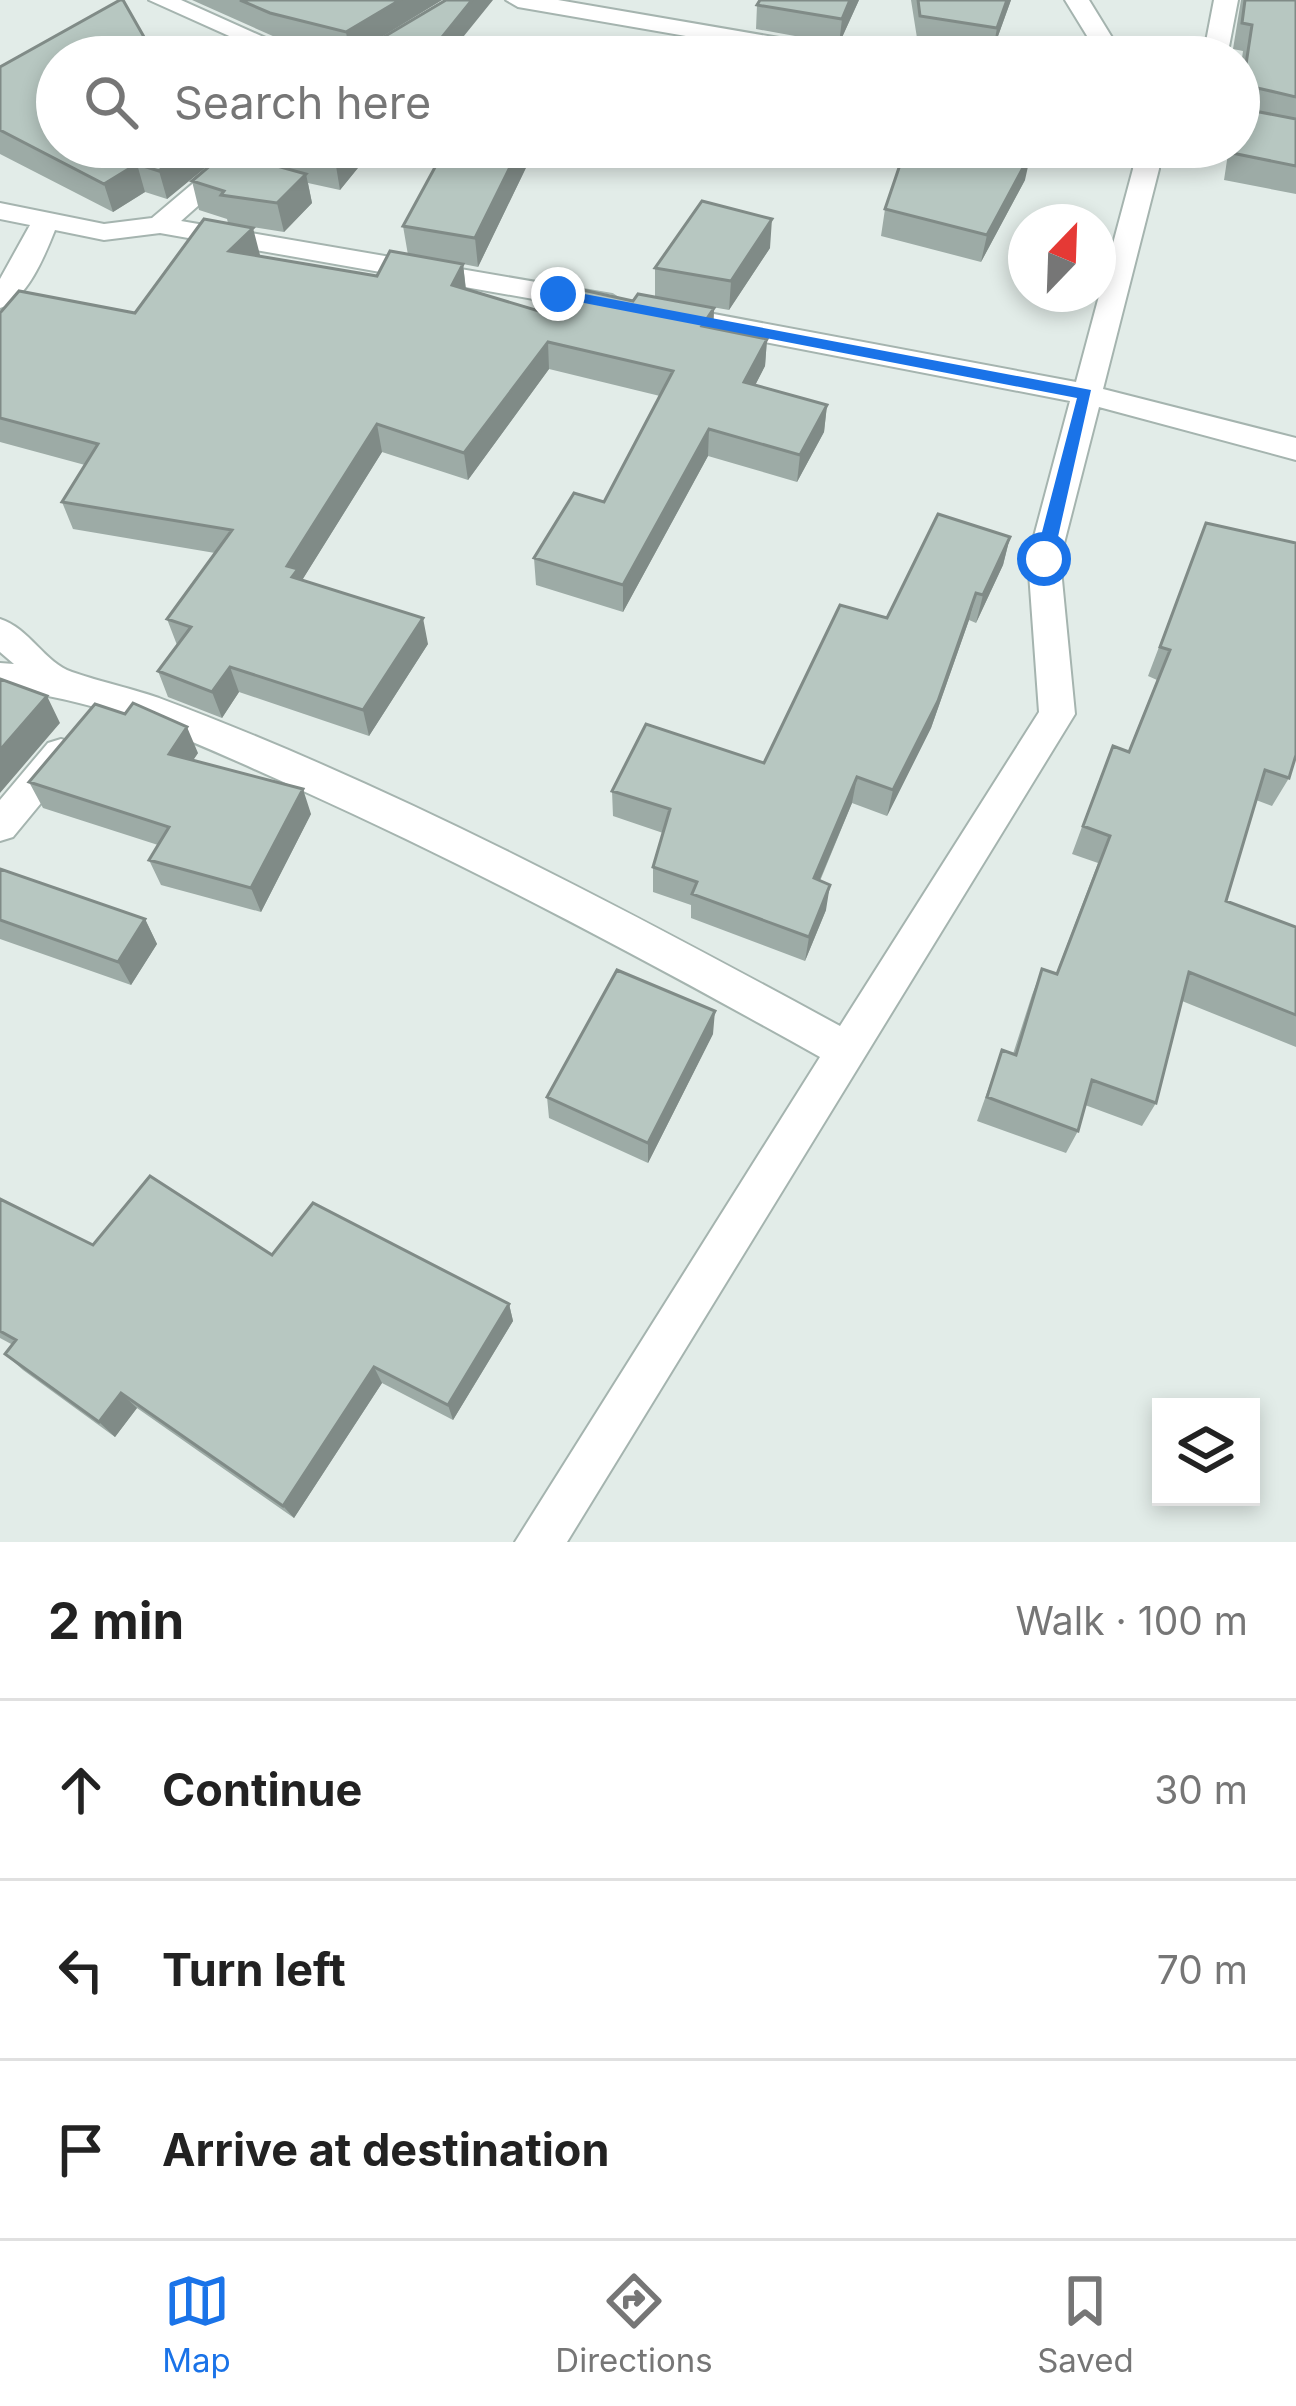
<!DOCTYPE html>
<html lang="en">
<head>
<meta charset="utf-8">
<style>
	:root { --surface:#fff; --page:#f2f2f2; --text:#222; --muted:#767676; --line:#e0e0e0; --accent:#1a73e8 }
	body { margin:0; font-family:Inter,sans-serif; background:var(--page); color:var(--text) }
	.controls { position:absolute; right:36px; bottom:36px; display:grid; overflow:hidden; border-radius:0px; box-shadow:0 6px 18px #0003 }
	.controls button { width:108px; height:108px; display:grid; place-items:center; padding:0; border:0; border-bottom:3px solid var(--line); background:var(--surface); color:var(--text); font:60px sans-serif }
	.compass { position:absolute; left:1008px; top:204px; width:108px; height:108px; border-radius:50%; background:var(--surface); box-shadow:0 6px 18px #0003; rotate:23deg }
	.stop { position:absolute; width:36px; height:36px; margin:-27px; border:9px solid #1a73e8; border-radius:50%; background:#fff }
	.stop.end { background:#1a73e8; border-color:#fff; box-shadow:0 3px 12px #0008 }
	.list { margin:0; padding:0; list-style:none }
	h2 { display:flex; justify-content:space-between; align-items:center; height:156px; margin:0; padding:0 48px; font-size:51px }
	h2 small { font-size:39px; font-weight:400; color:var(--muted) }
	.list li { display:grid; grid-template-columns:78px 1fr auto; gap:36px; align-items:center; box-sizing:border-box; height:180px; padding:0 48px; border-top:3px solid var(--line) }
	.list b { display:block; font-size:45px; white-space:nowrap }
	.list em { font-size:39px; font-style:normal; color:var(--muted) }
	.icon { flex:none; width:66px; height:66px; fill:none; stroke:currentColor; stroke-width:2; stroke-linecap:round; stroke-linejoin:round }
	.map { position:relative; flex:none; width:1296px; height:1542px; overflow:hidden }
	.search { position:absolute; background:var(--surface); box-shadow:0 6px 18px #0003; left:36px; right:36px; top:36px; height:132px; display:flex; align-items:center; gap:30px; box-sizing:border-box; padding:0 42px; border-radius:66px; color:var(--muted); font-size:45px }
	.sheet { height:696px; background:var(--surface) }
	nav { display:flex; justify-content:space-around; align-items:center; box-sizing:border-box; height:168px; border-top:3px solid var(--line); background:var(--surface); font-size:33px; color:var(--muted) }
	nav a { display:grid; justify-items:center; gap:6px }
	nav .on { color:var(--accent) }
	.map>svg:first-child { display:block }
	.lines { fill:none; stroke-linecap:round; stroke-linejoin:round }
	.minor-casing { stroke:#a5b4af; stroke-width:4 }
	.minor { fill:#fff; fill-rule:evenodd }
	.wall { fill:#9daba6 }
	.shaded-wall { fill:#808b87 }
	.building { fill:#b7c7c1; stroke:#808b87; stroke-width:3 }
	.route { fill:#1a73e8 }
</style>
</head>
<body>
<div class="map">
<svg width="1296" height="1542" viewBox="0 0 1296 1542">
	<rect width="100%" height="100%" fill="#e2ece8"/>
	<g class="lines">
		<g class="minor-casing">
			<path id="minor" d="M 149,0 L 181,0 L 308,57 L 276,57 Z
				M 506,0 L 558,0 L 849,50 L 861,57 L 807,57 L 518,7 Z
				M 1065,0 L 1089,0 L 1124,57 L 1100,57 Z
				M 1214,0 L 1238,0 L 1227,57 L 1203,57 Z
				M 236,147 L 264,147 L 181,221 L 612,295 L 626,304 L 612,313 L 160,233 L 104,240 L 55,230 C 45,255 27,300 0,308 L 0,279 L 30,225 L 0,219 L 0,203 L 104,224 L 152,218 Z
				M 1132,147 L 1158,147 L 1159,169 L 1103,389 L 1296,438 L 1296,460 L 1099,407 L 1060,559 L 1075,714 L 567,1542 L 515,1542 L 820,1057 C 650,962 478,870 301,790 C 203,746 108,699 0,689 L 0,663 L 14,664 L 0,652 L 0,619 C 29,628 45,663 72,672 C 101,682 130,688 159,698 C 394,786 619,906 840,1026 L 1039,712 L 1028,559 L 1070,401 L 666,323 L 652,314 L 666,305 L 1076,382 L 1133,169 Z
				M 61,739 L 74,743 L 79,753 L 74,763 L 13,837 L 0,841 L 0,800 L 48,743 Z"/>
		</g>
		<use href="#minor" class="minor"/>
	</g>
	<path class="wall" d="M 192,0 L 442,0 L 380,38 L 346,55 L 275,37 Z
		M 859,0 L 839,44 L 756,29 L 757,5 Z
		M 911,0 L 1011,0 L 993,50 L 917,38 Z
		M 1241,0 L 1296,0 L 1296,194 L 1224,180 L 1229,147 L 1239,147 L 1239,80 L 1243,51 L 1233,49 Z
		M 144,37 L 149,57 L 57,57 L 206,167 L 167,199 L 145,192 L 113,212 L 0,154 L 0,67 Z
		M 281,147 L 375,147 L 340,190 L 308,183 L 312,203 L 284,232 L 239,225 L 259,256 L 377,276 L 408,255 L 403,226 L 536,147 L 478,267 L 463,264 L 466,289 L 552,315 L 633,301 L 714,308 L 713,328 L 767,339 L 765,366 L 755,385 L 827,405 L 824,432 L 797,482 L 708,456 L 623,612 L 536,585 L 534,558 L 604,502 L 660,396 L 549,369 L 468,480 L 382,452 L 302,580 L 428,644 L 369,736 L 239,692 L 222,718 L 168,697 L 158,671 L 177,645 L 167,619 L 215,553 L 73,529 L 62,502 L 85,465 L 0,442 L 0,313 L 135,313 L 228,223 L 227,219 L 199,210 L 192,181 L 278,166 L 275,153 Z
		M 1025,180 L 981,262 L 881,236 L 885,209 Z
		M 770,248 L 729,310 L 655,297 L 655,268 Z
		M 1206,523 L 1289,778 L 1272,806 L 1256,800 L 1226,901 L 1296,927 L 1296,1047 L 1182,1001 L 1156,1103 L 1142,1126 L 1085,1105 L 1078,1131 L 1066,1153 L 977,1121 L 1002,1050 L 1013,1054 L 1032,995 L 1042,969 L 1056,974 L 1098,863 L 1072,854 L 1101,775 L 1128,752 L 1157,680 L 1148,676 Z
		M 1010,537 L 1003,565 L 976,623 L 969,620 L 931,728 L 887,816 L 852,803 L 820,881 L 826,910 L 805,961 L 691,918 L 691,905 L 653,892 L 653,867 L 663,833 L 613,816 L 612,791 L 764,763 L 887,618 Z
		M 198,753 L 193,760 L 311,814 L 261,912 L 161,885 L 149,860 L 158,845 L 43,808 L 29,782 Z
		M 0,869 L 145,919 L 157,944 L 131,985 L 0,939 Z
		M 713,1034 L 648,1163 L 549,1118 L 547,1097 Z
		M 0,1199 L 93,1245 L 272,1255 L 509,1304 L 513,1321 L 453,1420 L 382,1383 L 294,1518 L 137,1408 L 115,1437 L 23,1370 L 5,1354 L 13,1345 L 0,1338 Z"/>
	<path class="shaded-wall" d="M 400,0 L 442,0 L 350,56 L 346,32 Z
		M 472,0 L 493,0 L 447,57 L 426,57 Z
		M 850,0 L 859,0 L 839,44 L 842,19 Z
		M 1007,0 L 1011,0 L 993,50 L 997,28 Z
		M 144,37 L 149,57 L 109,57 Z
		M 188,147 L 201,147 L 206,167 L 167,199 L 159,171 Z
		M 352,147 L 375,147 L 340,190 L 336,166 Z
		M 520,147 L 536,147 L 478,267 L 475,238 Z
		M 1031,153 L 1025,180 L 981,262 L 987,235 Z
		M 137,164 L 145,192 L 113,212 L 104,184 Z
		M 306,174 L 312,203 L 284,232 L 277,203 Z
		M 772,219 L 770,248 L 729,310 L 731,281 Z
		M 253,228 L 260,255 L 236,279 L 229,251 Z
		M 463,264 L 466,292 L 452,285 Z
		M 714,308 L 713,335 L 702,326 Z
		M 767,339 L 765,366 L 743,409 L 744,382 Z
		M 548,342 L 549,369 L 468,480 L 464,453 Z
		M 827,405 L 824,432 L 797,482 L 800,455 Z
		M 377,424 L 382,452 L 301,582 L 305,596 L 287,566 Z
		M 709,429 L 708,456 L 623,612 L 623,585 Z
		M 1010,537 L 1003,565 L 976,623 L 983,595 Z
		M 976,593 L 969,620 L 931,728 L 887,816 L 893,790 Z
		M 423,618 L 428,644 L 369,736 L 363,710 Z
		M 230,667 L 239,692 L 222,718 L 212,692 Z
		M 47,696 L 60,723 L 0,793 L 0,750 Z
		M 187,727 L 198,753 L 180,780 L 169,754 Z
		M 857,777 L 852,803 L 810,903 L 814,878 Z
		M 303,789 L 311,814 L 261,912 L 251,888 Z
		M 830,885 L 826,910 L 805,961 L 809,937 Z
		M 145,919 L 157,944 L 131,985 L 118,962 Z
		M 715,1011 L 713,1034 L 648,1163 L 648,1143 Z
		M 509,1304 L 513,1321 L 453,1420 L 448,1405 Z
		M 374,1367 L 382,1383 L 294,1518 L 283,1506 Z
		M 121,1393 L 137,1408 L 115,1437 L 99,1422 Z"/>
	<path class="building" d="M 120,0 L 123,0 L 144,37 L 109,57 L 57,57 L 57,147 L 188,147 L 159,171 L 137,164 L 104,184 L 0,130 L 0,67 Z
		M 240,0 L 400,0 L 346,32 L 270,13 Z
		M 446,0 L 472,0 L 426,57 L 344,57 L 368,38 L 382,38 Z
		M 760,0 L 850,0 L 842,19 L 757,5 Z
		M 918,0 L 1007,0 L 997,28 L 920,16 Z
		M 1245,0 L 1296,0 L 1296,97 L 1249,86 L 1243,90 L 1244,109 L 1296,119 L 1296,166 L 1232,153 L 1233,147 L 1239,147 L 1239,110 L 1252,25 L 1242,23 Z
		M 281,147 L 352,147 L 336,166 L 275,153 Z
		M 446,147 L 520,147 L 475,238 L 403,226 Z
		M 906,147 L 994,147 L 1031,153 L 987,235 L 885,209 Z
		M 226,152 L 306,174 L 277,203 L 221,195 L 224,191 L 192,181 Z
		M 702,201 L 772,219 L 731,281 L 655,268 Z
		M 204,219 L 253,228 L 229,251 L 377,276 L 390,251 L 463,264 L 452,285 L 552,315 L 569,287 L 633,301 L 638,294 L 714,308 L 702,326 L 767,339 L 744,382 L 827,405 L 800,455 L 709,429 L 623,585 L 534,558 L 574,493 L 604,502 L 673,371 L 548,342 L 464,453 L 377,424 L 287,566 L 298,569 L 292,577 L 423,618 L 363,710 L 230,667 L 212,692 L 158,671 L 191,627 L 167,619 L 232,530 L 62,502 L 98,444 L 0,418 L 0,313 L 19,291 L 135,313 Z
		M 938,514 L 1010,537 L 983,595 L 976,593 L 938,701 L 893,790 L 857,777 L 814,878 L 830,885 L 809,937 L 692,894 L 697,882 L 653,867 L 670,809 L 612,791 L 646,724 L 764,763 L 840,605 L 887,618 Z
		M 1206,523 L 1296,543 L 1296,755 L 1289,778 L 1265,770 L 1226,901 L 1296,927 L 1296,1015 L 1189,972 L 1156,1103 L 1092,1080 L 1078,1131 L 987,1097 L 1002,1050 L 1016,1055 L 1042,969 L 1057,974 L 1110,836 L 1083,826 L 1113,746 L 1129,752 L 1170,650 L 1160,647 Z
		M 0,679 L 47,696 L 0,750 Z
		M 133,703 L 187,727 L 169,754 L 303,789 L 251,888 L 149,860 L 169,827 L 29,782 L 95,704 L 125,714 Z
		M 0,869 L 145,919 L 118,962 L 0,920 Z
		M 617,970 L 715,1011 L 648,1143 L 547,1097 Z
		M 150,1176 L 272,1255 L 313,1203 L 509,1304 L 448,1405 L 374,1367 L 283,1506 L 121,1393 L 99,1422 L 5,1354 L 16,1340 L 0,1331 L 0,1199 L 93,1245 Z"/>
	<path class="route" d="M 558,289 L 1091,390 L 1053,559 L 1044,565 L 1035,559 L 1077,398 L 553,297 Z"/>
</svg>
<div class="controls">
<button><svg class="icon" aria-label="layers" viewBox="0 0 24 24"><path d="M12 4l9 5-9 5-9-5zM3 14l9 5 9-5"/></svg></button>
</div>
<svg class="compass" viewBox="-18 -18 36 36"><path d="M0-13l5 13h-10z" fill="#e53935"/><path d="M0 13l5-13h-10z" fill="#767676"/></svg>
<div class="stop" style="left:1044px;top:559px"></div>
<div class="stop end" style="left:558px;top:294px"></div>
<div class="search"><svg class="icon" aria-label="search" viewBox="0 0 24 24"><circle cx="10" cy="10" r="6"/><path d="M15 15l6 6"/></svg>Search here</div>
</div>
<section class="sheet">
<h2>2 min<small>Walk · 100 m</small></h2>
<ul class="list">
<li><svg class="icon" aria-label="ahead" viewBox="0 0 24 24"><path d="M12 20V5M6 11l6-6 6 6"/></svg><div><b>Continue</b></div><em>30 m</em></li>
<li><svg class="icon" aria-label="left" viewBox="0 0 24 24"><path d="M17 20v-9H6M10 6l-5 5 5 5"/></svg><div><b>Turn left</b></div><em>70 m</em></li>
<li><svg class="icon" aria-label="arrive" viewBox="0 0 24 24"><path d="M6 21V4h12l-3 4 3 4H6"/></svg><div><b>Arrive at destination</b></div></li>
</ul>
</section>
<nav>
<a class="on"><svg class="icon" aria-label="map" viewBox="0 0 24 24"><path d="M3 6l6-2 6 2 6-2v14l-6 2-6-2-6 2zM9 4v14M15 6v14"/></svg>Map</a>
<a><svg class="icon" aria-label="directions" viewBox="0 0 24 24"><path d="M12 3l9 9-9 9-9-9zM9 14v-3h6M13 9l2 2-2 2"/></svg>Directions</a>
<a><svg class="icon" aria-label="saved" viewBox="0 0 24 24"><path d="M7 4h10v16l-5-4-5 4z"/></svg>Saved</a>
</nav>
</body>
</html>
